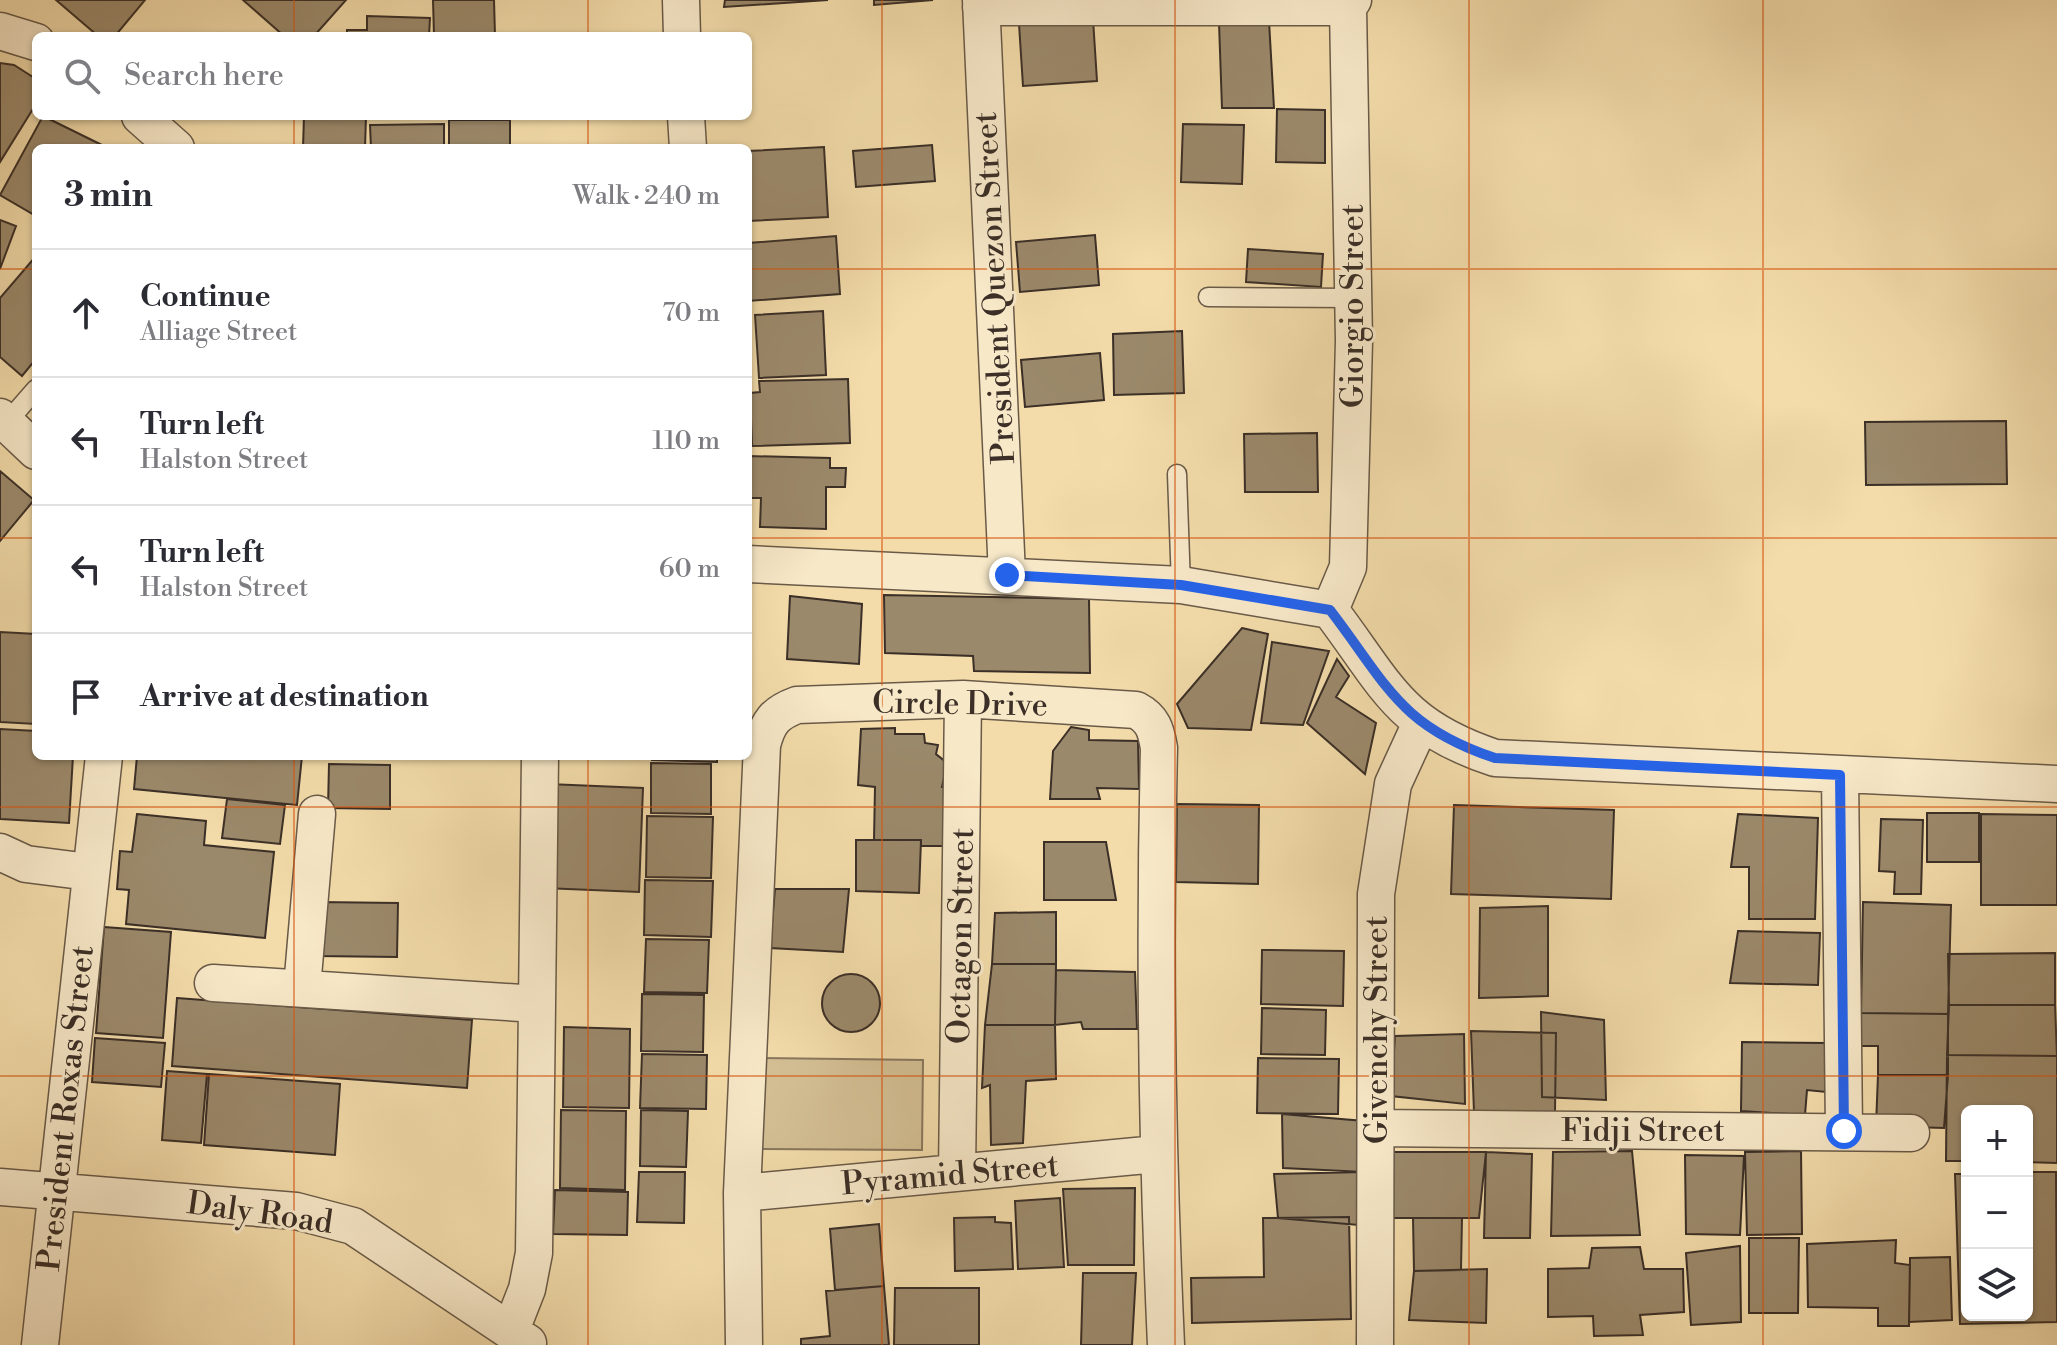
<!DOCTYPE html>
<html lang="en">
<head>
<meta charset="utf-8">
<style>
	:root { --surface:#fff; --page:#f7f7f7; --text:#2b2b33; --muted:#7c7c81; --line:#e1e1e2 }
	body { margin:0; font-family:"Libre Bodoni",serif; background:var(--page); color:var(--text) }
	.controls { position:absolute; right:24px; bottom:24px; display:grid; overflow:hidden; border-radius:12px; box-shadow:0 2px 6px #0004 }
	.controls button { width:72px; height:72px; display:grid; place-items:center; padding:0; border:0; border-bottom:2px solid var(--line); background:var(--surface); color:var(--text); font:40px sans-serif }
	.stop { position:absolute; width:24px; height:24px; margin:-18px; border:6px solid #2563eb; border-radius:50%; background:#fff }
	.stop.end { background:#2563eb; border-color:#fff; box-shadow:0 2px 8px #0008 }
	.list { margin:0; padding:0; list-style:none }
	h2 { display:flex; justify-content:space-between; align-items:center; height:104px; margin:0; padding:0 32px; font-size:34px }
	h2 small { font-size:26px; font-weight:400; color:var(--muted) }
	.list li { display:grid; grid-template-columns:52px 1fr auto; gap:24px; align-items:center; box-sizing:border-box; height:128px; padding:0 32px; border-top:2px solid var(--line) }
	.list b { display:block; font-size:30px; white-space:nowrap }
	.list p { margin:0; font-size:26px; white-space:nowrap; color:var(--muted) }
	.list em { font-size:26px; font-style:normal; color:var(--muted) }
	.icon { flex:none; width:44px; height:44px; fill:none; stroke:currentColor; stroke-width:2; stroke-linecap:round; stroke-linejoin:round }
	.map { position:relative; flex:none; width:2057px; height:1345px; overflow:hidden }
	.search { position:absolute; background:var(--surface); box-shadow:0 2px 6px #0004; left:32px; top:32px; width:720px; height:88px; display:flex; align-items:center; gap:20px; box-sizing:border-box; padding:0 28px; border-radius:12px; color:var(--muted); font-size:30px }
	.panel { position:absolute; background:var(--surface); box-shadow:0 2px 6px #0004; left:32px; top:144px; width:720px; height:616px; border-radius:12px }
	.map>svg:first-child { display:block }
	.green { fill:#d4bf94; stroke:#88775e; stroke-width:2 }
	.building { fill:#9b896b; stroke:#3b2f27; stroke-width:2 }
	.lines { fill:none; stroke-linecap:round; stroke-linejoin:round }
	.lane-casing { stroke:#695a48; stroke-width:21 }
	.street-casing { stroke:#695a48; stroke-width:39 }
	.lane { stroke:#f7e8c8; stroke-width:18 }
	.street { stroke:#f7e8c8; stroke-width:36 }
	.route { stroke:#2563eb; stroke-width:10 }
	.grid { fill:none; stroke:#d7550f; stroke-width:2; stroke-opacity:0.55 }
	.labels { text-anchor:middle; stroke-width:6; stroke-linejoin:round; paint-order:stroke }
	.street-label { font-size:32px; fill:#3b2f27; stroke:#f7e8c8 }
</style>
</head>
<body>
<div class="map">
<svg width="2057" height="1345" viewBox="0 0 2057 1345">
	<rect width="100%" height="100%" fill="#f3dcaa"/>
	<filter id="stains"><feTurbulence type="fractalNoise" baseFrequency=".0025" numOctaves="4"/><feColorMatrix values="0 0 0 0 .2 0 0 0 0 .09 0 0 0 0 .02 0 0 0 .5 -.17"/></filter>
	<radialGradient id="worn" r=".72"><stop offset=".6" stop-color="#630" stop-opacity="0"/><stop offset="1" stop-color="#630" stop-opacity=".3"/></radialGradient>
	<path class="green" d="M 759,1058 L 923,1060 L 922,1150 L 758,1149 Z"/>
	<path class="building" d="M 56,0 L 145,0 L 115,36 L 98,36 Z
		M 243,0 L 346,0 L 314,36 L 284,36 Z
		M 433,0 L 494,0 L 495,36 L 434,36 Z
		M 725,0 L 828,0 L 724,7 Z
		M 874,0 L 933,0 L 874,5 Z
		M 367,16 L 430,18 L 429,36 L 347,36 L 347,30 L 367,30 Z
		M 1093,19 L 1097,81 L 1023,86 L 1019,24 Z
		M 1269,21 L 1274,108 L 1222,108 L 1219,23 Z
		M 0,63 L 14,65 L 36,79 L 36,104 L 0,162 Z
		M 1277,109 L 1325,110 L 1325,163 L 1276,162 Z
		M 43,116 L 108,148 L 36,148 L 36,216 L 0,195 Z
		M 304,116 L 366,116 L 365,148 L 303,148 Z
		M 449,120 L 510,120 L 510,148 L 449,148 Z
		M 444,124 L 444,148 L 371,148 L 370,125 Z
		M 1183,124 L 1244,125 L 1242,184 L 1181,182 Z
		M 932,145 L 935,181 L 856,187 L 853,151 Z
		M 824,147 L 828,217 L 748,221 L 748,151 Z
		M 0,220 L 16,226 L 0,269 Z
		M 1095,235 L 1099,285 L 1020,292 L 1016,242 Z
		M 836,236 L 840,294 L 748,301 L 748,243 Z
		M 1248,249 L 1323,254 L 1321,287 L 1246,282 Z
		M 36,256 L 36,359 L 22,376 L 0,357 L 0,298 Z
		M 823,311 L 826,375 L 759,378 L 755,315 Z
		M 1182,331 L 1184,393 L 1114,395 L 1113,334 Z
		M 1100,353 L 1104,400 L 1025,407 L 1021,360 Z
		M 848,379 L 850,443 L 752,446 L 750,393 L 760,392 L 759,381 Z
		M 2006,421 L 2007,484 L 1866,485 L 1865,422 Z
		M 1317,433 L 1318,492 L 1245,492 L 1244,434 Z
		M 748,456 L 830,458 L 830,468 L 846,468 L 845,487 L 826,487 L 826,529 L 760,527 L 761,498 L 748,498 Z
		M 0,471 L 34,500 L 0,541 Z
		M 884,595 L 1089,599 L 1090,673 L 974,671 L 973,656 L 885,653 Z
		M 790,596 L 862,604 L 859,664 L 787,659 Z
		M 1242,628 L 1268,634 L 1251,730 L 1188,728 L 1177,704 Z
		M 0,632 L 36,634 L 36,724 L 0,722 Z
		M 1272,642 L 1329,651 L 1303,725 L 1261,723 Z
		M 1337,659 L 1349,676 L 1336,697 L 1376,723 L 1365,774 L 1307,723 Z
		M 1071,727 L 1089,730 L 1089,740 L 1138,741 L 1139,789 L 1097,788 L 1100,799 L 1050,799 L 1053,751 Z
		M 895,728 L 895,734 L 924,734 L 925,743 L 938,745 L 936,754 L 947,763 L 942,787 L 949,787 L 949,846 L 921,846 L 921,840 L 874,840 L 875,787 L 858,785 L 861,729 Z
		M 0,729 L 36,731 L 36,756 L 73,756 L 69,823 L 0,819 Z
		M 137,756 L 302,756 L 297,805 L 134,789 Z
		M 652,756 L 717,756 L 717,762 L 652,760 Z
		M 651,763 L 711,764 L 711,814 L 651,813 Z
		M 329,764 L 390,765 L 390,809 L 328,808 Z
		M 548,784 L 643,788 L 639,892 L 544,888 Z
		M 227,799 L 285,805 L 280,844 L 222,838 Z
		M 1177,804 L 1259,805 L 1258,884 L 1176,882 Z
		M 1454,805 L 1614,810 L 1611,899 L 1451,894 Z
		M 1927,813 L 1979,813 L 1979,862 L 1927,862 Z
		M 137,814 L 206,821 L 204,845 L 274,852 L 265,938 L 126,924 L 129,890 L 117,889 L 120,851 L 132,852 Z
		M 1738,814 L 1818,818 L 1815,919 L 1749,919 L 1749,867 L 1731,867 Z
		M 1981,814 L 2057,815 L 2057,905 L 1981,905 Z
		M 647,816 L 713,817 L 711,878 L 646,877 Z
		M 1881,819 L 1923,820 L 1921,894 L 1894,894 L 1895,872 L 1879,871 Z
		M 856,840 L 921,840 L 919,893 L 856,891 Z
		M 1044,842 L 1106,842 L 1116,900 L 1044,900 Z
		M 645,880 L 713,881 L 711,937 L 644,935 Z
		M 775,889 L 849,889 L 843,952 L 770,948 Z
		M 318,902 L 398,903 L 397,957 L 317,956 Z
		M 1863,902 L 1951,905 L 1948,1014 L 1861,1013 Z
		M 1548,906 L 1548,996 L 1479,998 L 1480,908 Z
		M 1056,912 L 1056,964 L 992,964 L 995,913 Z
		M 104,927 L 171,932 L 163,1038 L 96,1033 Z
		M 1738,931 L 1820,933 L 1818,985 L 1730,983 Z
		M 646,939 L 709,940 L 707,993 L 644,992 Z
		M 1262,950 L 1344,951 L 1343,1006 L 1261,1004 Z
		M 2055,953 L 2055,1005 L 1949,1005 L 1948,954 Z
		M 992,964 L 1056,964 L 1055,1025 L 985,1025 Z
		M 1056,970 L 1135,972 L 1137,1029 L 1083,1029 L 1081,1022 L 1055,1025 Z
		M822 1003a29 29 0 1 1 58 0a29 29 0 1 1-58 0Z
		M 642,994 L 704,995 L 703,1052 L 641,1051 Z
		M 177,998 L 472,1020 L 467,1088 L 172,1066 Z
		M 1949,1005 L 2055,1005 L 2057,1056 L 1947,1055 Z
		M 1262,1008 L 1326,1010 L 1325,1055 L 1261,1054 Z
		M 1541,1012 L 1604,1020 L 1606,1100 L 1542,1097 Z
		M 1861,1013 L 1948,1014 L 1948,1075 L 1878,1075 L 1878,1046 L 1861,1046 Z
		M 985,1025 L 1055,1025 L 1056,1079 L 1026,1081 L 1023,1143 L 991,1145 L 990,1085 L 982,1088 Z
		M 564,1027 L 630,1029 L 629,1108 L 563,1107 Z
		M 1471,1031 L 1556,1033 L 1555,1112 L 1474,1112 Z
		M 1464,1034 L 1465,1104 L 1391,1096 L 1395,1036 Z
		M 95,1038 L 165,1043 L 161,1087 L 92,1082 Z
		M 1742,1042 L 1826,1043 L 1826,1092 L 1807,1090 L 1805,1115 L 1741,1111 Z
		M 642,1054 L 707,1055 L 706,1109 L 640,1108 Z
		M 1947,1055 L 2057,1056 L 2057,1163 L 2027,1162 L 2027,1111 L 1967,1111 L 1967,1161 L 1946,1161 Z
		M 1258,1058 L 1339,1059 L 1338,1114 L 1257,1113 Z
		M 167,1071 L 207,1074 L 201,1143 L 162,1140 Z
		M 209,1074 L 340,1084 L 335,1155 L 204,1145 Z
		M 1878,1075 L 1948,1075 L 1944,1128 L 1876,1126 Z
		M 561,1110 L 626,1111 L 625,1190 L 560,1188 Z
		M 641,1110 L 688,1111 L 686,1167 L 640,1166 Z
		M 1282,1114 L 1364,1121 L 1364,1172 L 1283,1168 Z
		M 1632,1151 L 1640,1235 L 1551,1236 L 1553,1152 Z
		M 1801,1151 L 1802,1234 L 1747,1235 L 1745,1152 Z
		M 1392,1152 L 1486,1152 L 1479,1218 L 1390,1218 Z
		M 1486,1152 L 1532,1154 L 1530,1238 L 1484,1238 Z
		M 1685,1155 L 1744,1156 L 1740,1235 L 1686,1234 Z
		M 639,1172 L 685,1172 L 684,1223 L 637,1222 Z
		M 1364,1172 L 1370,1226 L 1278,1218 L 1274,1174 Z
		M 2027,1172 L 2056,1172 L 2057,1322 L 1960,1324 L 1955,1174 L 1967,1174 L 1967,1315 L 2027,1315 Z
		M 1135,1188 L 1134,1265 L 1068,1265 L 1063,1189 Z
		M 555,1190 L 628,1192 L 627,1235 L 553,1234 Z
		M 1060,1198 L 1064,1267 L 1018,1269 L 1015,1201 Z
		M 995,1217 L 995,1222 L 1011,1223 L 1013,1269 L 955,1271 L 954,1218 Z
		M 1349,1217 L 1351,1319 L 1192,1323 L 1191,1278 L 1264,1277 L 1263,1218 Z
		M 1413,1218 L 1462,1218 L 1461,1270 L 1414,1271 Z
		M 879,1224 L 884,1286 L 835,1290 L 830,1229 Z
		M 1749,1238 L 1799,1238 L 1798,1313 L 1749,1313 Z
		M 1896,1240 L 1895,1263 L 1910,1265 L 1909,1326 L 1878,1326 L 1878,1308 L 1808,1307 L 1807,1244 Z
		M 1740,1246 L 1741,1322 L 1691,1325 L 1686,1253 Z
		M 1640,1247 L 1644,1269 L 1683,1269 L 1684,1312 L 1640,1315 L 1643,1335 L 1594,1336 L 1593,1316 L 1548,1317 L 1548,1269 L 1589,1268 L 1592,1248 Z
		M 1950,1257 L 1952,1320 L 1909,1322 L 1910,1258 Z
		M 1487,1269 L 1486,1323 L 1409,1320 L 1414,1271 Z
		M 1083,1273 L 1136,1273 L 1132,1345 L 1081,1345 Z
		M 884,1286 L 889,1345 L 801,1345 L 801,1339 L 830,1336 L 826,1291 Z
		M 895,1288 L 979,1288 L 979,1345 L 894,1345 Z"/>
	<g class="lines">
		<g class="lane-casing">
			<path id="lane" d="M 1208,297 L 1353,298
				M 2,428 L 36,389
				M 1177,474 L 1181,585"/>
		</g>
		<g class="street-casing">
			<path id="street" d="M 681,0 L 682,36
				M 981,0 L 1007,575
				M 981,7 L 1348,7
				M 0,31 L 36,42
				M 140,116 L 176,148
				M 686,116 L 688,148
				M 0,417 L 36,451
				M 748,564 L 1181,585 L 1330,610 C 1387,685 1398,726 1495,758 L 2057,784
				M 1330,610 L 1348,567 L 1354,341 L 1348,7 L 1353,0
				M 1840,775 L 1844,1131
				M 0,852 L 26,864 L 89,872
				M 213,983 L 537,1004
				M 302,988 L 317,814
				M 1376,1128 L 1911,1133
				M 957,1173 L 963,699
				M 0,1187 L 296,1211 L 353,1226 L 528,1343
				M 742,1193 L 1157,1154
				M 511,1330 L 527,1289 L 534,1253 L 540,756
				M 40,1345 L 104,756
				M 744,1345 L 742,1193 L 762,745 C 768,722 775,713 797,705 L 963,699 L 1136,710 C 1153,719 1156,730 1159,748 C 1154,948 1157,1146 1166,1345
				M 1375,1345 L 1376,894 L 1393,784 L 1421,723"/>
		</g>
		<use href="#lane" class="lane"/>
		<use href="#street" class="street"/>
	</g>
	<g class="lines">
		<path class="route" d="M 1007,575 L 1181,585 L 1330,610 C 1387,684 1399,726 1495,758 L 1840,775 L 1844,1131"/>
	</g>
	<path class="grid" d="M 294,0 L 294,36M 588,0 L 588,36M 882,0 L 882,1345M 1175,0 L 1175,1345M 1469,0 L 1469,1345M 1763,0 L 1763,1345M 294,116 L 294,148M 588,116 L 588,148M 0,269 L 36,269M 748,269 L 2057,269M 0,538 L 36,538M 748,538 L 2057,538M 294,756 L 294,1345M 588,756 L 588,1345M 0,807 L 2057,807M 0,1076 L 2057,1076"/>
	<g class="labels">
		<g class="street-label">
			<text transform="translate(994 288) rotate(-93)" y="11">President Quezon Street</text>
			<text transform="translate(1352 306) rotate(-90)" y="11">Giorgio Street</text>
			<text transform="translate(960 703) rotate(1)" y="11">Circle Drive</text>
			<text transform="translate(960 936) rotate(-89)" y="11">Octagon Street</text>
			<text transform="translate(1376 1030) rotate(-90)" y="11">Givenchy Street</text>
			<text transform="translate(65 1108) rotate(-84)" y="11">President Roxas Street</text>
			<text x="1643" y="1141">Fidji Street</text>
			<text transform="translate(950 1174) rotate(-5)" y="11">Pyramid Street</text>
			<text transform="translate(260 1212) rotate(8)" y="11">Daly Road</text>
		</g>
	</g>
	<rect width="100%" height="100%" filter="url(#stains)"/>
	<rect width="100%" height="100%" fill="url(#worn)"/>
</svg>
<div class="controls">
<button>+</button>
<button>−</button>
<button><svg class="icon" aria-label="layers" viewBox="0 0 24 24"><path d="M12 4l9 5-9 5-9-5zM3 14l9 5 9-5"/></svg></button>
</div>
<div class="stop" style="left:1844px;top:1131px"></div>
<div class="stop end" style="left:1007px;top:575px"></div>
<div class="search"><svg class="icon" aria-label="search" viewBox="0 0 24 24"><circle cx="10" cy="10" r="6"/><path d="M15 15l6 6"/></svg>Search here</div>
<section class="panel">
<h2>3 min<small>Walk · 240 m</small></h2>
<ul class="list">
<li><svg class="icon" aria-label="ahead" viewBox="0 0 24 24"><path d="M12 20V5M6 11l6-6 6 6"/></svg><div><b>Continue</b><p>Alliage Street</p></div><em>70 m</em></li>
<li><svg class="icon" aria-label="left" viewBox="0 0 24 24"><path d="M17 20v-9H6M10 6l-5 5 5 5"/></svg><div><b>Turn left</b><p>Halston Street</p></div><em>110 m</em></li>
<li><svg class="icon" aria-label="left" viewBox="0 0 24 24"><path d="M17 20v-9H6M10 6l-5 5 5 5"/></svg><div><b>Turn left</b><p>Halston Street</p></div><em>60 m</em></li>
<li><svg class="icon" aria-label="arrive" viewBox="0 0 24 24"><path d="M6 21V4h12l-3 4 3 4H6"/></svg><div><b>Arrive at destination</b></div></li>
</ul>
</section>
</div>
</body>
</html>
